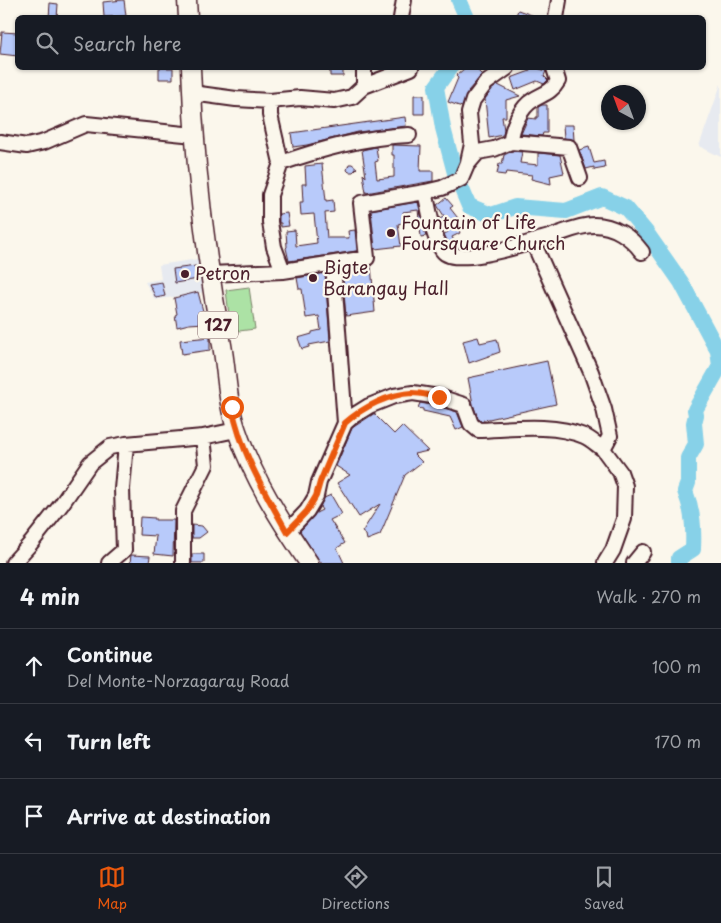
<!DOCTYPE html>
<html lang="en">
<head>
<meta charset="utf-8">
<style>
	:root { --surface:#171b24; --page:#20242c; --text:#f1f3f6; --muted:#9ea1a6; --line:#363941; --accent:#ea580c }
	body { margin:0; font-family:"Playpen Sans",sans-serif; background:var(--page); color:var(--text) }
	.compass { position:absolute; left:601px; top:85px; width:45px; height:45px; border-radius:50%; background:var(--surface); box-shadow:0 1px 4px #0004; rotate:319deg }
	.stop { position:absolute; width:15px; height:15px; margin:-11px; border:4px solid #ea580c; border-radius:50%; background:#fff }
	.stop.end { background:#ea580c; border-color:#fff; box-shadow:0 1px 5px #0008 }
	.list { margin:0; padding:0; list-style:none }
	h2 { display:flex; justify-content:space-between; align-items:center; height:65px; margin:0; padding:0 20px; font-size:21px }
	h2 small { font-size:16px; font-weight:400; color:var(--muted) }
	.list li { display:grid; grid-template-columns:32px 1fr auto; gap:15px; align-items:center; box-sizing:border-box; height:75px; padding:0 20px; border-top:1px solid var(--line) }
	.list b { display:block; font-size:19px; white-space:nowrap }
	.list p { margin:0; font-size:16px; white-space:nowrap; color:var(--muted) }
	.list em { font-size:16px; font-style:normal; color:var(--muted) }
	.icon { flex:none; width:28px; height:28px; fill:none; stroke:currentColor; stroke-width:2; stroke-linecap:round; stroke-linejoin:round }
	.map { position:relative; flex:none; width:721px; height:563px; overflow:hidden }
	.search { position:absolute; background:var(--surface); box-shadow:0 1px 4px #0004; left:15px; right:15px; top:15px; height:55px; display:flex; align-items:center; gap:12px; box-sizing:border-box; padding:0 18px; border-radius:8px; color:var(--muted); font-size:19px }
	.sheet { height:290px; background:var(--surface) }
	nav { display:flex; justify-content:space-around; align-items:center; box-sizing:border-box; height:70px; border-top:1px solid var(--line); background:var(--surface); font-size:14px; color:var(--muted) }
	nav a { display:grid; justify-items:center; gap:2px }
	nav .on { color:var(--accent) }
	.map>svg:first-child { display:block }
	.built { fill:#e7eaf0 }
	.green { fill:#ace2a5; stroke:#7b8068 }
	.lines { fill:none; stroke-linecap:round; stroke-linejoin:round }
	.river { stroke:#87d1e8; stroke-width:16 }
	.building { fill:#b8cafa; stroke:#4a1f2b }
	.minor-casing { stroke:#4a1f2b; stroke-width:18 }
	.major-casing { stroke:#4a1f2b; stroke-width:21 }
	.minor { stroke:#fbf7ec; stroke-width:14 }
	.major { stroke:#fbf7ec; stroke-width:18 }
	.route { stroke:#ea580c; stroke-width:6 }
	.poi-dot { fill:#4a1f2b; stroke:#fbf7ec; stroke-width:2 }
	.labels { text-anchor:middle; stroke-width:4.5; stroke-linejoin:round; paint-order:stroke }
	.shield { fill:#fbf7ec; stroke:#7f6065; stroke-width:1 }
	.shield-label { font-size:16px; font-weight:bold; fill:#4a1f2b }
	.poi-label { font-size:18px; fill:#4a1f2b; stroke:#fbf7ec; text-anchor:start }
</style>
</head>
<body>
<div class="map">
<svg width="721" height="563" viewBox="0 0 721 563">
	<rect width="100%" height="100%" fill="#fbf7ec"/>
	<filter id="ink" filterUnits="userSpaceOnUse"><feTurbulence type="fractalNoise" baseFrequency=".02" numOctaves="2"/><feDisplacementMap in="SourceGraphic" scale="10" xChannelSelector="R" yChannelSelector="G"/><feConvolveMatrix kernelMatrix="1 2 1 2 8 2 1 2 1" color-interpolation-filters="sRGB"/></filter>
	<g filter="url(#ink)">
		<path class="built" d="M 721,84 L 721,157 L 699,146 Z
			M 198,259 L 204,292 L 155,300 L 145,282 L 161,279 L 159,265 Z"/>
		<path class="green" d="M 249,287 L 255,329 L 231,332 L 226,290 Z"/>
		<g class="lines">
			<path class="river" d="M 459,0 L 467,18
				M 450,68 L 436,87 L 443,128 L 455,173 L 469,206 L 491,215 L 515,207 L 566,211 L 602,197 L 626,208 L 646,232 L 681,282 L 718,351 L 720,366 L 695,410 L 696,415 L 694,423 L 696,444 L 688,458 L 688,483 L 685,491 C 693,511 694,528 693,549 L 679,558 L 679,563"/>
		</g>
		<path class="building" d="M 124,0 L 126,16 L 104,17 L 103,2 Z
			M 50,3 L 58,4 L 57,18 L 49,18 Z
			M 518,10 L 537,17 L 537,18 L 515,18 Z
			M 2,32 L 18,33 L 18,56 L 0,54 Z
			M 159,68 L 173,68 L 173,79 L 159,79 Z
			M 330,68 L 343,68 L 343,76 L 330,76 Z
			M 465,68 L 475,68 L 482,75 L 468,91 L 469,91 L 462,107 L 448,102 L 458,78 L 456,76 Z
			M 528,68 L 537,68 L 546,71 L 544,76 L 548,80 L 544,84 L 537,81 L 515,90 L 511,78 L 530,71 Z
			M 498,85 L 520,96 L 506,100 L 506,117 L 502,117 L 504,130 L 503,135 L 489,138 L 485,99 L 492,89 Z
			M 414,95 L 424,95 L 424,114 L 414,114 Z
			M 542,105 L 547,105 L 547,133 L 543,133 L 542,136 L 521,134 L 528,118 L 536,119 L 536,117 L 538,117 L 538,107 Z
			M 405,117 L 406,126 L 358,132 L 307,145 L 293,147 L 291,133 Z
			M 563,125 L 573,125 L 574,140 L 564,138 Z
			M 392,145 L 421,146 L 420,171 L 433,171 L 433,181 L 366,193 L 363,174 L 366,177 L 362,150 L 376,147 L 378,161 L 375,162 L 377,179 L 394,177 L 394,155 L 392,155 Z
			M 589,147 L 594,163 L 604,161 L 605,168 L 594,170 L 594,167 L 586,169 L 579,150 Z
			M 512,151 L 522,152 L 520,163 L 538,165 L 538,153 L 560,155 L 564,173 L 550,176 L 551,184 L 531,179 L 532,175 L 506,172 L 505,175 L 497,174 L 499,164 L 502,164 L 504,155 Z
			M 322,164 L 326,201 L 333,200 L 334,212 L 325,213 L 327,238 L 349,238 L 348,231 L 355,230 L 357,251 L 289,261 L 286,248 L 287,247 L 286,231 L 295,230 L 296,246 L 317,243 L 314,214 L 301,215 L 300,202 L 303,202 L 302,184 L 306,184 L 305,166 Z
			M 349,164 L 352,164 L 357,168 L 353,172 L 349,172 L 347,170 Z
			M 446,198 L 453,206 L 450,208 L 461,222 L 457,225 L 460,233 L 452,237 L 454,241 L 449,245 L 444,234 L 448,232 L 440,219 L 444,216 L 437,205 Z
			M 418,202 L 426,236 L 421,237 L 418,210 L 403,212 L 406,222 L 398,224 L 401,246 L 375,249 L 371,210 Z
			M 287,213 L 289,226 L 281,227 L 281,223 L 279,223 L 279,214 Z
			M 371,265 L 375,312 L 346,316 L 342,271 Z
			M 196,266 L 198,279 L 175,283 L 173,269 Z
			M 325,273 L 330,341 L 309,345 L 309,347 L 302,349 L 298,338 L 312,334 L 312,332 L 321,330 L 319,316 L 306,318 L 302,289 L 299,289 L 297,278 Z
			M 162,282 L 165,296 L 156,298 L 149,284 Z
			M 198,292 L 203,311 L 204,311 L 205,323 L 189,324 L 177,327 L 175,315 L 177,314 L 174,298 Z
			M 210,337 L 210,350 L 182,354 L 180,340 Z
			M 478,337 L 480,343 L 497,339 L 500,352 L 469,363 L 463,341 Z
			M 547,361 L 556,404 L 480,421 L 478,419 L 473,404 L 468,378 Z
			M 420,403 L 437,406 L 457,412 L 463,427 L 456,430 L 450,417 L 423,411 L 423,409 L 418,408 Z
			M 375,413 L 375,415 L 394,434 L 402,426 L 428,451 L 414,454 L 422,462 L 405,475 L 380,535 L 367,540 L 366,535 L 362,532 L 380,504 L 359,517 L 337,483 L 350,475 L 336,466 L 352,428 Z
			M 331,495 L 342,514 L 330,520 L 345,543 L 337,548 L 344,563 L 321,563 L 300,531 L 316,513 L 322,510 L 320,507 L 324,498 Z
			M 140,517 L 155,518 L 155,520 L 174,520 L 173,556 L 154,554 L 156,536 L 139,535 Z
			M 192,525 L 202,526 L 207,532 L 199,538 L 192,538 Z
			M 192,554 L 204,554 L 204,563 L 192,563 Z
			M 131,555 L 150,556 L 149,563 L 130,563 Z"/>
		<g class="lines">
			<g class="minor-casing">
				<path id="minor" d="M 401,18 L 404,0
					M 556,18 L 559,0
					M 364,68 L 364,86
					M 192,93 L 236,99 L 270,101 L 300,98 L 334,101 L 352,97 L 364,86 L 411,68
					M 270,101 L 270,115 L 281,163 L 270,195 L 270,222 L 274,247 L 283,271
					M 0,142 L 27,146 L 44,142 L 86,124 L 194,135
					M 511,142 C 511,128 521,107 533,100 C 543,94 552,92 558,81 L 554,68
					M 468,162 L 472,144 L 469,113 L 473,100 L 486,83 L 507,68
					M 281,163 C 322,149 364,137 409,135
					M 425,192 C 429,206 433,244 445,253 C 453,258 463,256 472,256 C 495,253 520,246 542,239 C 559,235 577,225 594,225 C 614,225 631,237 642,252
					M 533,242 L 591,372 L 604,409 L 610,436 L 603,449 L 620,472 L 625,486 L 624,519 L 613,550 L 605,563
					M 333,264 L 345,423
					M 210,274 L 283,271 L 367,258 L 361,203 L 425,192 L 442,188 L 461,179 L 467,165 L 478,152 L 494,149 L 511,142 L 569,147 L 580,178
					M 287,532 L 307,511 L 316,496 L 319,482 L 345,423 L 353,416 L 369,406 L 394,396 L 413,393 L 439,397 L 464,405 L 471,424 L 478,430 C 512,429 552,423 584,436 C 591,439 597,445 603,449
					M 13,563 L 31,543 L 61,505 L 90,463 L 110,447 L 126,444 L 203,437 L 236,430
					M 109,563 L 124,550 L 122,489 L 126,444
					M 183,563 L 183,511 L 206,465 L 203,437
					M 634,563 L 643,552"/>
			</g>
			<g class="major-casing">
				<path id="major" d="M 187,0 L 188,18
					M 191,68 C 194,161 205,253 222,345 C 227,373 227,403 237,431 C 253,478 281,522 309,563"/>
			</g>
			<use href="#minor" class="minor"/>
			<use href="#major" class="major"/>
		</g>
	</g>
	<g class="lines" filter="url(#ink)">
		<path class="route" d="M 232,407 C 241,453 265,492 287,532 L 307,511 L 316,496 L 320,482 L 345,423 C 363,407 389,394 412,393 C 421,393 431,396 439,397"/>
	</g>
	<g class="poi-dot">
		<circle cx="391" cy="233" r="5"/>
		<circle cx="185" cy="274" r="5"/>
		<circle cx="313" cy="278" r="5"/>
	</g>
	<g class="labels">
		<rect class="shield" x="198" y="311.5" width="40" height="27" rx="4"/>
		<g class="shield-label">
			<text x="218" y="331">127</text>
		</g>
		<g class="poi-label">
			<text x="401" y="229">Fountain of Life<tspan x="401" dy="21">Foursquare Church</tspan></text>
			<text x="323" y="274">Bigte<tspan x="323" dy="21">Barangay Hall</tspan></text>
			<text x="195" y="280">Petron</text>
		</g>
	</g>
</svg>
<svg class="compass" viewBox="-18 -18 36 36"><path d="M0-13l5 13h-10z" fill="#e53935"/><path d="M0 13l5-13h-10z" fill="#9ea1a6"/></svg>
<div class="stop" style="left:232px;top:407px"></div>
<div class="stop end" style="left:439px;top:397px"></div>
<div class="search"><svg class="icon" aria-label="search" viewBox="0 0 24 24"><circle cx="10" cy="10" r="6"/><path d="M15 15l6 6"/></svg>Search here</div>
</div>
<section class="sheet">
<h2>4 min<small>Walk · 270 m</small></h2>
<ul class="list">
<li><svg class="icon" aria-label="ahead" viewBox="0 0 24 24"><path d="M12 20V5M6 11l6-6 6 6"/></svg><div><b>Continue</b><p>Del Monte-Norzagaray Road</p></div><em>100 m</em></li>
<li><svg class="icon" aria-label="left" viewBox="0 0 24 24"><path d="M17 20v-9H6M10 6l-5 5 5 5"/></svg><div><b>Turn left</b></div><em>170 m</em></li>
<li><svg class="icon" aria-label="arrive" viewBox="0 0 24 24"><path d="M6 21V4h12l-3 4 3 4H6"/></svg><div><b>Arrive at destination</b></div></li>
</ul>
</section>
<nav>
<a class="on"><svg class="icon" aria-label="map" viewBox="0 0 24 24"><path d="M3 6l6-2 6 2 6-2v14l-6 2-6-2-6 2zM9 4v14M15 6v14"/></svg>Map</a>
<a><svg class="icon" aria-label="directions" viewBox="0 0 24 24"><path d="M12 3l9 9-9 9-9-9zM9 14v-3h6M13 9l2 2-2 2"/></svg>Directions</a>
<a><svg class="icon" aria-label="saved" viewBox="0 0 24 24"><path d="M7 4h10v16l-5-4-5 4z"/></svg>Saved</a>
</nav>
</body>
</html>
